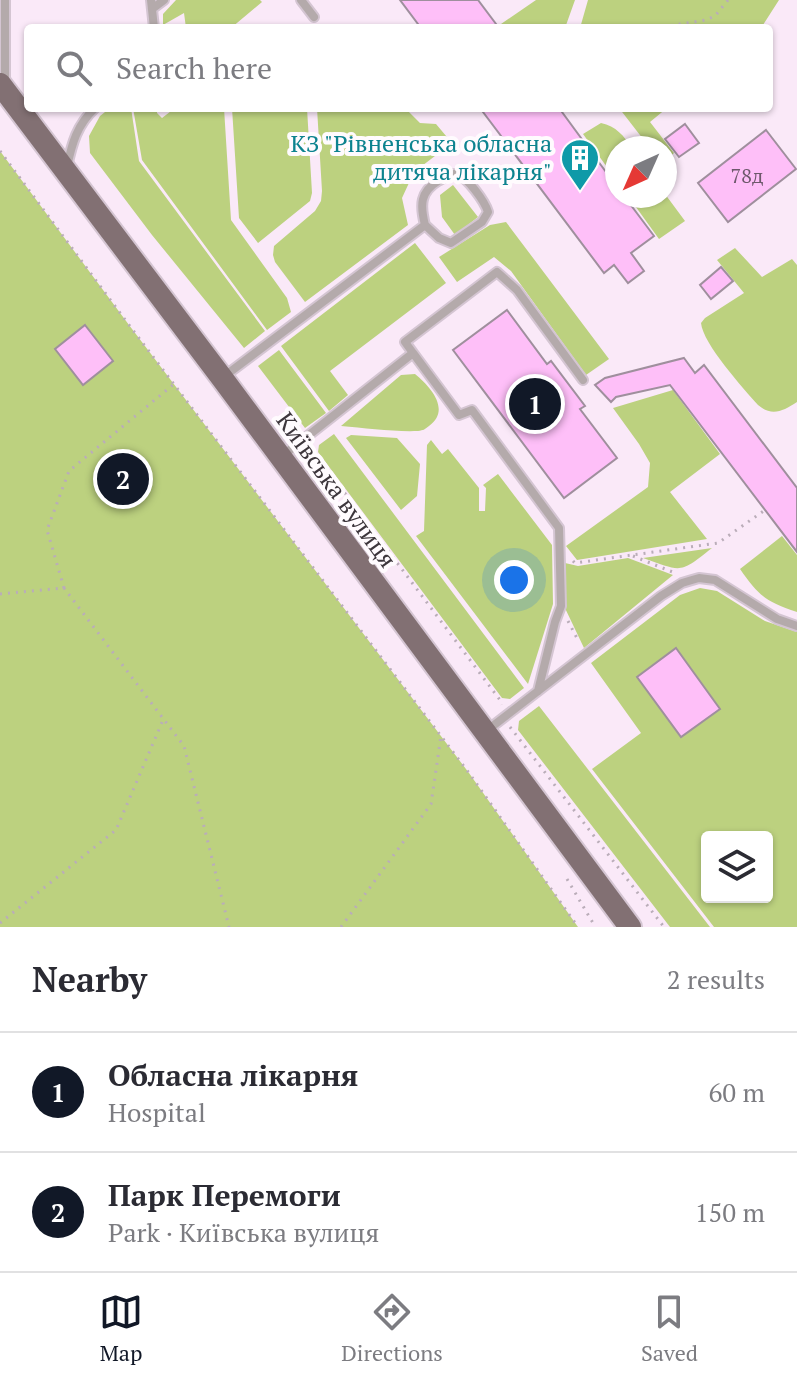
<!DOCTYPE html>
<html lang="en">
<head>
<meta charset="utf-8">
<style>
	:root { --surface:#fff; --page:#f7f7f7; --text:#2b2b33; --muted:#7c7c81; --line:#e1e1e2; --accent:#111827 }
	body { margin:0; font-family:"PT Serif",serif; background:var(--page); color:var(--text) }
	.controls { position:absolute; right:24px; bottom:24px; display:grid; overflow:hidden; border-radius:8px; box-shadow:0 2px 6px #0004 }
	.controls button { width:72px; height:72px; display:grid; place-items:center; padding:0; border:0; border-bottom:2px solid var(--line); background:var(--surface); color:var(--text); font:40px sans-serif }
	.compass { position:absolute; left:605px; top:136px; width:72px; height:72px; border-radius:50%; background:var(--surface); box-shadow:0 2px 6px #0004; rotate:225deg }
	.you { position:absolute; left:514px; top:580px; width:28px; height:28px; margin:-20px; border:6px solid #fff; border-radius:50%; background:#1a73e8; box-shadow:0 0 0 12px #1a73e833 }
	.badge { display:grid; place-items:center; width:52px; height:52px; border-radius:50%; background:var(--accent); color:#fff; font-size:26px; font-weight:700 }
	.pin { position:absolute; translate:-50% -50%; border:4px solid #fff; box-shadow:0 2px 8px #0006 }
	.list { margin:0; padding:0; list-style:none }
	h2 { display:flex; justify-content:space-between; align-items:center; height:104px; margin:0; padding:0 32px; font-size:34px }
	h2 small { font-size:26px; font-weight:400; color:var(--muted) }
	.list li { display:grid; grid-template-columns:52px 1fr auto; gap:24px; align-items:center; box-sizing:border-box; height:120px; padding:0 32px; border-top:2px solid var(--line) }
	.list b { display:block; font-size:30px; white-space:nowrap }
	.list p { margin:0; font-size:26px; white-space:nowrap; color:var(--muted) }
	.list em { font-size:26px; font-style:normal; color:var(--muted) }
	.icon { flex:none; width:44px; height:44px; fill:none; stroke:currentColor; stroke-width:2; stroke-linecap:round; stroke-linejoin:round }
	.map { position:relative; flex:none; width:797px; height:927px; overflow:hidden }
	.search { position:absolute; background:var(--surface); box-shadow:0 2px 6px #0004; left:24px; right:24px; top:24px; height:88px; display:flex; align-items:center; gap:20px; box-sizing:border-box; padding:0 28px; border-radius:8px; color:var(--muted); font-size:30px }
	.sheet { height:344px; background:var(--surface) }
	nav { display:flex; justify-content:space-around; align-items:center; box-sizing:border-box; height:112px; border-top:2px solid var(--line); background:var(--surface); font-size:22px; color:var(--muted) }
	nav a { display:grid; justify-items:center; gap:4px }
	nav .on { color:var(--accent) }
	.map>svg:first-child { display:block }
	.green { fill:#bcd17f; fill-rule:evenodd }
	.building { fill:#febff8; stroke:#9f8f9d; stroke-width:2 }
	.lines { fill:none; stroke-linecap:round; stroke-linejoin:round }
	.service-casing { stroke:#d4c5d2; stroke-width:12 }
	.primary-casing { stroke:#d4c5d2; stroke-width:26 }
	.path { stroke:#baadb9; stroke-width:3; stroke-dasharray:2 6; stroke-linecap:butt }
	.service { stroke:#b4aaab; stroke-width:8 }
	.primary { stroke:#827073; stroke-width:22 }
	.labels { text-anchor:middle; stroke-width:8; stroke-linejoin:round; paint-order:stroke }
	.number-label { font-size:20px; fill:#6d586b }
	.culture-label { font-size:24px; fill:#0d838f; stroke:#fffbfe; text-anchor:end }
	.street-label { font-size:24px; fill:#3d363c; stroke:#fffbfe }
</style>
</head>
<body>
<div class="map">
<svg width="797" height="927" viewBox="0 0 797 927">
	<rect width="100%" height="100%" fill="#fae9f8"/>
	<path class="green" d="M 176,0 L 260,0 L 262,2 L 231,28 L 186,28 L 184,13 L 163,25 L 163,14 Z
		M 536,0 L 575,0 L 565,28 L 504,28 L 501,24 Z
		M 588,0 L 779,0 L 761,28 L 580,28 Z
		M 110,108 L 131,108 L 139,161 L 265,331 L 244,348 L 152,235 L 90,153 L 89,136 L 100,116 Z
		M 133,108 L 157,108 L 157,113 L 162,118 L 175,108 L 224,108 L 231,220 L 287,298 L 291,312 L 267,330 L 142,160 Z
		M 232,108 L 307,108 L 312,193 L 310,201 L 258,243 L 239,218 Z
		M 317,108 L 405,108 L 420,123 L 436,124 L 452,143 L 414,172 L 402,198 L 408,225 L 305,302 L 275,262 L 273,255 L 274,246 L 315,211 L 321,201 L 322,191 Z
		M 619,108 L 667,108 L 650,122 L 674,153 L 665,161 L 665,148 L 650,148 Z
		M 601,123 C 616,126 624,136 632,148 L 617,148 L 617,181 L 583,134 Z
		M 0,151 L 129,325 L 469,773 L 578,927 L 0,927 Z
		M 453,185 L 478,217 L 455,235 L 442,217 L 440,195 Z
		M 665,194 L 685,221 L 659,239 L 628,196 L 665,196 Z
		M 506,222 L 609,359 L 586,375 L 511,271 L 494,257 L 457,282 L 439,257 L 490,225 Z
		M 415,243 L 446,283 L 330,371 L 348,395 L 329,411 L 281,346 Z
		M 735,248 L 762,277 L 792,259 L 797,265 L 797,402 C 783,411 772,417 758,405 C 743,388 703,344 701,323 L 705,318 L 744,293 L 717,260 Z
		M 279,350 L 326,413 L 305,428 L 258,366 Z
		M 415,374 C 431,387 451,410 429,426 C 424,430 424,430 418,431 C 394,432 365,428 341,426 L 401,375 Z
		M 673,390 L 720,454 L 670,492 L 707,539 L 577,560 L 566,546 L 648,487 L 650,463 L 639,444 L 613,408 Z
		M 334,434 L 524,688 L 510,699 L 502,698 L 318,452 L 319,445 Z
		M 351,435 L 397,438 L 420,464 L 417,496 L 401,510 L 346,438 Z
		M 431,440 L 442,454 L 448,449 L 479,488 L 479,511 L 485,511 L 486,488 L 483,485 L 498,474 L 552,545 L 553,604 L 528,684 L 416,536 L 424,531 L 427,445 Z
		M 782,536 L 797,555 L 797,612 C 765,601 759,596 740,569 Z
		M 712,548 C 679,574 683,572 643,558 Z
		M 628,558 L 673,575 L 584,648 L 564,606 L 565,563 L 578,566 Z
		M 700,588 L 717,591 L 765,621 L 797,632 L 797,927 L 714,927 L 592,769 L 641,733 L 591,663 L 680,595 ZM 707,837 L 767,837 L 767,897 L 707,897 Z
		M 539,706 L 710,927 L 670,927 L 518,730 L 519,721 Z"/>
	<path class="building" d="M 400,0 L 478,0 L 499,28 L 421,28 Z
		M 480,108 L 559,108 L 617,187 L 617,196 L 624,196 L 654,236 L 631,253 L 644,271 L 628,283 L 614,265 L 604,273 Z
		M 685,124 L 699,143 L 679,157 L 665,139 Z
		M 766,130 L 796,169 L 728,222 L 698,183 Z
		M 721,267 L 733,281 L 711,299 L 700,285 Z
		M 507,310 L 547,364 L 551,361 L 585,406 L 580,409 L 617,458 L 564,498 L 453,350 Z
		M 85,325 L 113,361 L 83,385 L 55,349 Z
		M 684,358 L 695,373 L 704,365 L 797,488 L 797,552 L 670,385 L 616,397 L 611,402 L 595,385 L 605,378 Z
		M 676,648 L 720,709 L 681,737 L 637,677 Z"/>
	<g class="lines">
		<g class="service-casing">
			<path id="service" d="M 151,0 L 154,28
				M 301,0 L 314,17
				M 152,9 L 164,0
				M 5,82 L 5,0
				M 67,167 C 72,143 77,125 95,108
				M 413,353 L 405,342 L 497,272 L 517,290 L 583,380
				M 222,378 L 425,225 C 420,205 420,192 438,181 C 444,178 449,173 456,174 C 467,176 485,202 488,212 L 482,222 L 451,243 L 439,238 L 425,225
				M 281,457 L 413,353 L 459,415 L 472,410 L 559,528 L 561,606 L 555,622 L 538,691
				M 485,732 L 661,596 L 682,583 L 692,580 L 699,578 L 715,580 L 777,619 L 797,626"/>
		</g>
		<g class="primary-casing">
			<path id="primary" d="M 0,84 L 222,378 L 630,927"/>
		</g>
		<path class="path" d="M 655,28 L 706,20 L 715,16 L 728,0
			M 0,151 L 129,325 L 469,773 L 578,927
			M 311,448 L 500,700 L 501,705
			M 633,556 L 675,573
			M 573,561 L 575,563 L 718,543 L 765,510
			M 64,588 L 47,530 L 69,471 L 174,384
			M 0,594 L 64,588 L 184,746 L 229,927
			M 568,621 L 579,642
			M 510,727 L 664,927
			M 567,879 L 593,923 L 593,927
			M 0,923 L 116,830 L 163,720
			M 341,927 L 431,804 L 441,736"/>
		<use href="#service" class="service"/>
		<use href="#primary" class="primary"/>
	</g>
	<defs>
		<g id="building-pin" transform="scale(2)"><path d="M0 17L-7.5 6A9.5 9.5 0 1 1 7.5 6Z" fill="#0f9aa8" stroke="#fffbfe"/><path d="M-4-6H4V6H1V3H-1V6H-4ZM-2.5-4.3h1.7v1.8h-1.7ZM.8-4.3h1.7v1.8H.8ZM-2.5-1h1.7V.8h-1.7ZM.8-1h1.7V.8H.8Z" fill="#fff"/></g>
	</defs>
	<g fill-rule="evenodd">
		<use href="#building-pin" x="580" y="158"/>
	</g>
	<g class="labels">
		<g class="number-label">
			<text x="747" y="183">78д</text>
		</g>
		<g class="culture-label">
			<text x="552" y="152">КЗ "Рівненська обласна<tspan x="552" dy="28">дитяча лікарня"</tspan></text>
		</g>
		<g class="street-label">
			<text transform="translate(336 490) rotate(54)" y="8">Київська вулиця</text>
		</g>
	</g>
</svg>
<div class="controls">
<button><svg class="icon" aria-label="layers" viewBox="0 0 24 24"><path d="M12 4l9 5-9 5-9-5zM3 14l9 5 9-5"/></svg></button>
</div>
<svg class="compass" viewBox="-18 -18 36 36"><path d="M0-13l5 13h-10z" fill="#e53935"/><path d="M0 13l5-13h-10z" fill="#7c7c81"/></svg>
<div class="you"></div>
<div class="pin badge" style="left:535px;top:404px">1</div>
<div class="pin badge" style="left:123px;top:479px">2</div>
<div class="search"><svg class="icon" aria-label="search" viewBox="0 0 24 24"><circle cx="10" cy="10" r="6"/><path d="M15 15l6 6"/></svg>Search here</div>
</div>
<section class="sheet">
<h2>Nearby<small>2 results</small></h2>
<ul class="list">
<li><span class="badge">1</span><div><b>Обласна лікарня</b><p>Hospital</p></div><em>60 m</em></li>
<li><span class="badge">2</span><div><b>Парк Перемоги</b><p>Park · Київська вулиця</p></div><em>150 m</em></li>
</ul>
</section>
<nav>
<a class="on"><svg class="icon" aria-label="map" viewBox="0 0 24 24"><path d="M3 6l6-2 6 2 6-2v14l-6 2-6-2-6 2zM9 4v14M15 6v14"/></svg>Map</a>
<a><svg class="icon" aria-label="directions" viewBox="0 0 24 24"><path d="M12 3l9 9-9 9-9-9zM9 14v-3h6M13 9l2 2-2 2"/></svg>Directions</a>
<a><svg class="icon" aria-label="saved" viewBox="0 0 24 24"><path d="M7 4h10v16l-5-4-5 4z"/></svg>Saved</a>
</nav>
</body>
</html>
